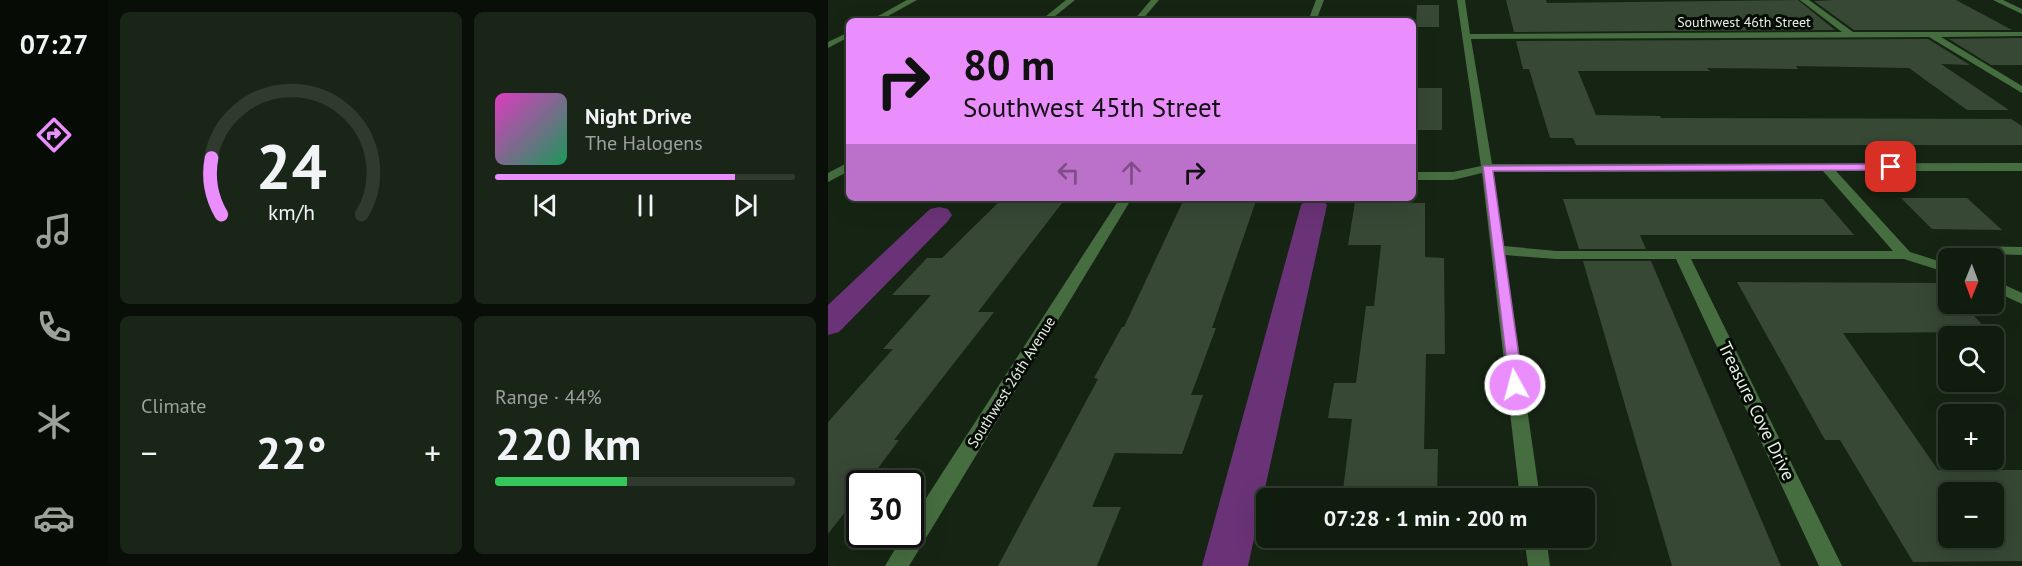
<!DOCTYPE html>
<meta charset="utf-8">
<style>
:root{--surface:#101c0e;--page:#192517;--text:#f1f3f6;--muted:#9ca19e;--line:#303a2e;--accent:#ea8dfd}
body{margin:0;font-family:"PT Sans",sans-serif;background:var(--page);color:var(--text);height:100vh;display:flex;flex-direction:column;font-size:22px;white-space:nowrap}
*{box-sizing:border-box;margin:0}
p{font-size:20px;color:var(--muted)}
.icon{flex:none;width:33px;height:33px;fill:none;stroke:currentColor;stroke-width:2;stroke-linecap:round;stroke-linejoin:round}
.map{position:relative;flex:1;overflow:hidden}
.details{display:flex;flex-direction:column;gap:12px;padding:12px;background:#090f08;width:720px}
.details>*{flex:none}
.banner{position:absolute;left:18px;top:18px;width:570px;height:183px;border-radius:9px;box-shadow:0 6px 24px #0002,0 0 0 2px var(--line);background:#ea8dfd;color:#111;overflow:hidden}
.needle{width:39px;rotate:181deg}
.buttons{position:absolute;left:1110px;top:248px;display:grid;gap:12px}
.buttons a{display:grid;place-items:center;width:66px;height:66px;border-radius:9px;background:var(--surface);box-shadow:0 6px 24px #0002,0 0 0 2px var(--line);font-size:30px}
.speed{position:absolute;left:18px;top:470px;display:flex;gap:12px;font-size:30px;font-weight:700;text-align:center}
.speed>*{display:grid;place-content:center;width:78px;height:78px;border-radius:50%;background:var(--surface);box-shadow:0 6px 24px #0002,0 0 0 2px var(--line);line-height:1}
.speed .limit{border:3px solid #111;border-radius:9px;background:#fff;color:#111}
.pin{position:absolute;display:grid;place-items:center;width:51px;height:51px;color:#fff;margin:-26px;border-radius:12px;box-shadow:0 3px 9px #0006}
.me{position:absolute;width:66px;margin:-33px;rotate:353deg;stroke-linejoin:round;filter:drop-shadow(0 0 4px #0008)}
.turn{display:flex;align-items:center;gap:21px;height:126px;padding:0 18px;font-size:27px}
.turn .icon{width:78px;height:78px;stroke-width:2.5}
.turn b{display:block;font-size:42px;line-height:51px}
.lanes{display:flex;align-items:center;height:57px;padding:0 18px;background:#0003;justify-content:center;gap:30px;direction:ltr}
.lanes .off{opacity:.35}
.big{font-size:45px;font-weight:700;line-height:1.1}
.details .card{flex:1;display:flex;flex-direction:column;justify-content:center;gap:9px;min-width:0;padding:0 21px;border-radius:9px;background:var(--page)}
.details .dial{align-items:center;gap:0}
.dial svg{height:156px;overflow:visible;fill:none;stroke:var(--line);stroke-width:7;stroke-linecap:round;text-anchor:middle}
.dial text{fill:var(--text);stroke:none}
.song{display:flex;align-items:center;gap:18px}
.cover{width:72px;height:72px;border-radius:9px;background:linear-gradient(135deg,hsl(310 70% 55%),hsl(150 70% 35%))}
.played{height:6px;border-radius:3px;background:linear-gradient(90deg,var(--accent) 80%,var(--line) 80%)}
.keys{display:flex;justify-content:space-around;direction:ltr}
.heat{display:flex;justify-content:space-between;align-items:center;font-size:33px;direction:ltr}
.charge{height:9px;border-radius:4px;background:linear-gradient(90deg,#34c759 44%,var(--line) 0)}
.details .tiles{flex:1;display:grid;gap:12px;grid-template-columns:repeat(2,1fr)}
.trip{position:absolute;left:428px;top:488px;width:339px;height:60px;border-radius:9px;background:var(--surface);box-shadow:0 6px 24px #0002,0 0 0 2px var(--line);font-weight:700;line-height:60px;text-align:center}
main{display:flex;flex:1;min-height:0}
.tabs{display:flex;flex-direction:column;width:108px;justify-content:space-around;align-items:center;background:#060b06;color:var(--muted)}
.tabs .icon{width:42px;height:42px}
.tabs .current{color:var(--accent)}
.tabs b{font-size:27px;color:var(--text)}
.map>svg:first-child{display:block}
</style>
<main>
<nav class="tabs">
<b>07:27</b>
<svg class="icon current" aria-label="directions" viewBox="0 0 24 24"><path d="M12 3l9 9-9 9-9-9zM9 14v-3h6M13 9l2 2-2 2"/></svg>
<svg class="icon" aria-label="music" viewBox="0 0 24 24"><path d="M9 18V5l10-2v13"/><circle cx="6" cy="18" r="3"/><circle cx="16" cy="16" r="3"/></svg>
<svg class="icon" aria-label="phone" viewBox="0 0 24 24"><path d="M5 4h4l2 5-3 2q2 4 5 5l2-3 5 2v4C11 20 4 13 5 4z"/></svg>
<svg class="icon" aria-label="climate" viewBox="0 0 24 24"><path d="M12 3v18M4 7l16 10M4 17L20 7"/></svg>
<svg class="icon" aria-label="car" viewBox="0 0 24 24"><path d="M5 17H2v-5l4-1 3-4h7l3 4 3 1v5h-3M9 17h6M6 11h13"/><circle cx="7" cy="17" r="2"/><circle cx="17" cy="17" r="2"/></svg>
</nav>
<section class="details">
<div class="tiles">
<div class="card dial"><svg viewBox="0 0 100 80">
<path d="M14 69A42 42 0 1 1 86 69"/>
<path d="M14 69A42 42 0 0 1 9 40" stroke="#ea8dfd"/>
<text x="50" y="56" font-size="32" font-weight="700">24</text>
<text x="50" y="72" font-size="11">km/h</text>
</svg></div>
<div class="card">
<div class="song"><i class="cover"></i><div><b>Night Drive</b><p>The Halogens</p></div></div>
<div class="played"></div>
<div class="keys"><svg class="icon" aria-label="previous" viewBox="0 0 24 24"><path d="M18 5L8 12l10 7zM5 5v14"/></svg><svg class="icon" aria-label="pause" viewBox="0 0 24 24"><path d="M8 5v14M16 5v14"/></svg><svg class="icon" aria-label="next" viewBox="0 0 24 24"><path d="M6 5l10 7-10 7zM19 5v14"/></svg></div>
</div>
<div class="card"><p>Climate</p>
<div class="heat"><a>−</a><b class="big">22°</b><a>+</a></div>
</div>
<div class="card"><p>Range · 44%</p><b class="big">220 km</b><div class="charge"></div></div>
</div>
</section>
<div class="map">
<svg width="1194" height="566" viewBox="0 0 1194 566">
<rect width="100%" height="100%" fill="#162513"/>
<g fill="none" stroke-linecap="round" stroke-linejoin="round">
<g fill="#6b3377" fill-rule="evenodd">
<path d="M489,198l6,2 4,5 -79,361h-46l99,-361 4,-5z"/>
<path d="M111,207l9,2 4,6 -4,6 -109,111 -11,3v-30l102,-96z"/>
</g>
</g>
<g fill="#374835" fill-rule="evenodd">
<path d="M678,0h40l1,3 251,-3 37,30 -321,2z"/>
<path d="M1007,0h121l56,30h-158l-40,-29z"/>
<path d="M589,5h22v22h-23z"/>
<path d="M1194,38v27h-31l-42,-26z"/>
<path d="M1100,39l42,26 -29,-1 68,46h-42l-58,-42 -113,-2 2,3 -91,-1 3,3h-132l18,44 64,1 1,2 350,1 11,7v19h-446l-3,-7h-23l-21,-69h-6l-7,-28z"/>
<rect x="585" y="88" width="29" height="42"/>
<path d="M175,198h63l-88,114h16l-100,128h5l-32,43h-7v10l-32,41v-112l65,-73h-10l48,-54h-39l35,-37h15z"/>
<path d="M392,198h37l-45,130h4l-25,67h12l-21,59 -67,-1 -23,54h29l-24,59h-99l100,-187 -4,-1 28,-51h2l59,-126 35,1z"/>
<path d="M1073,198h66l35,32 -70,-1z"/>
<path d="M735,199h260l31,36h-214l6,14h-67z"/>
<path d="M527,202l70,1v54l19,1 1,96h-19l-2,95h14l-1,49h-95l10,-79 -24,-1 6,-35h22l10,-77h8l7,-61h-33z"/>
<path d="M755,261h68l130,305h-109z"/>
<path d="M909,282l211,1v20h14l27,29 -146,1 95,137h84v91l-109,1 -73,-122h-15zM1120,492h46v45h-46z"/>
</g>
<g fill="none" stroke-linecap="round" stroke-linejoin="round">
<g fill="#466d40" fill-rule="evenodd">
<path d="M79,0h10l-38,21h-10z"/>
<path d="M238,0h9l-26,21h-9z"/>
<path d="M323,0h8l-18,21h-8z"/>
<path d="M488,0h8l-8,21h-8z"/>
<path d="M629,0h8l5,34 372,-2 -42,-32h9l44,32h169v4l-81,1 81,49v7l-93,-56 -458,2 21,125 530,-1v8h-186l74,81 38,12v9l-44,-14h-213l151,307h-23l-143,-307h-120l-51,-4 35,243h-20l-38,-325 -29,7h-40v-8h40l28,-6zM995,171l70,80h-337l-52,-5 -11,-74z"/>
<path d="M1165,0h10l19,9v5z"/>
<path d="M21,32v5l-21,11v-6z"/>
<path d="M21,162v9l-21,11v-9z"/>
<path d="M292,198h12l-223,368h-24l19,-32h6v-11z"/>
<path d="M1139,246l55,1v8l-60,-2 -2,-3z"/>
<path d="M1166,280l28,13v11l-28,-13z"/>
<path d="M696,537h22l4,29h-22z"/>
</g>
</g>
<path fill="#ea8dfd" stroke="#985ca4" stroke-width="1.5" d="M1063,164l5,3 -1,3 -402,1 30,214 -8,6 -5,-2 -27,-223z"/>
<g text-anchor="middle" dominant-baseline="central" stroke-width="6" stroke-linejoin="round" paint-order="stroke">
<g font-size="14" fill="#e5efe3" stroke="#060c05">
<text x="916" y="22">Southwest 46th Street</text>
</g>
<g font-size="15" fill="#e5efe3" stroke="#060c05">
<text transform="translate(183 382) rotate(-58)">Southwest 26th Avenue</text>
</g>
<g font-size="18" fill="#e5efe3" stroke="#060c05">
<text transform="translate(929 411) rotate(64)">Treasure Cove Drive</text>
</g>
</g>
</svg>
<div class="buttons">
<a><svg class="needle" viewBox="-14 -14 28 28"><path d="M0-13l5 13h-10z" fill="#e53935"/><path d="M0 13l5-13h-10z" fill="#9ca19e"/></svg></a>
<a><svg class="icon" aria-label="search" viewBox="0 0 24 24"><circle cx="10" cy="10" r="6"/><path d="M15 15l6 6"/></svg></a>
<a>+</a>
<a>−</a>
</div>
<div class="speed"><div class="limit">30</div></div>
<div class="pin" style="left:1063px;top:167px;background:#d93025"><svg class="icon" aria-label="arrive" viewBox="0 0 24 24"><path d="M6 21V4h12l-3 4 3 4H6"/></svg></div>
<svg class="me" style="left:687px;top:385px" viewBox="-20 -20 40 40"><circle r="17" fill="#ea8dfd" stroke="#fff" stroke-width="3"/><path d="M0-11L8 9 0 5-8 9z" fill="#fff"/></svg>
<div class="trip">07:28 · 1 min · 200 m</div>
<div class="banner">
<div class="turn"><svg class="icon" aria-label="right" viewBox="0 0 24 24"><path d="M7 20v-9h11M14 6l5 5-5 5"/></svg><div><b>80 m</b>Southwest 45th Street</div></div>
<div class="lanes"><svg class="icon off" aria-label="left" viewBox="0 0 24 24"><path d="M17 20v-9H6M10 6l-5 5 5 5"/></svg><svg class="icon off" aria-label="ahead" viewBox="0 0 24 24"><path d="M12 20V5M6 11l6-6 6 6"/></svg><svg class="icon" aria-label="right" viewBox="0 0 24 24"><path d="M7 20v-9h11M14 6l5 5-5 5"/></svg></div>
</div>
</div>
</main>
